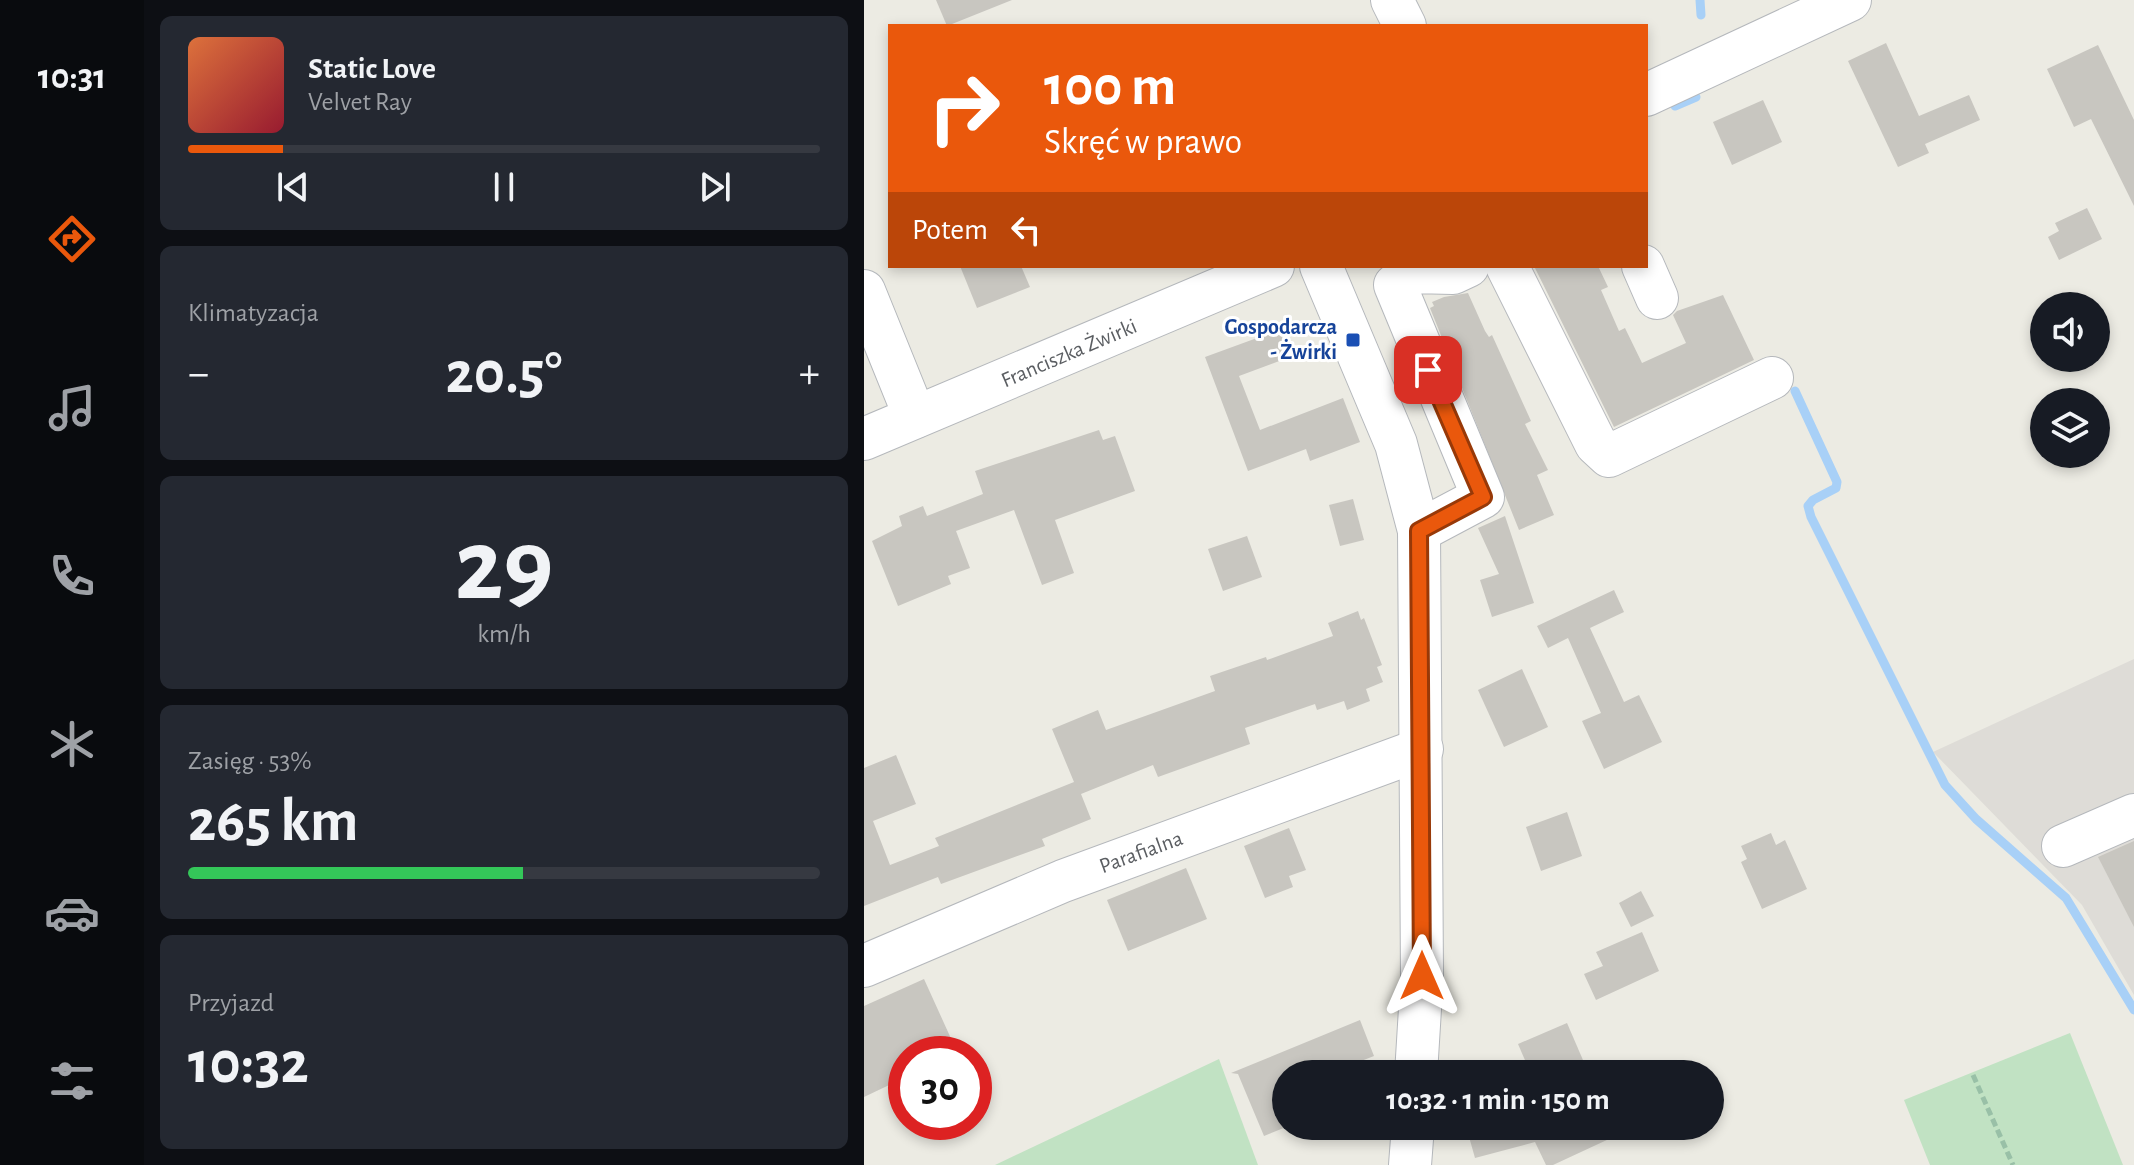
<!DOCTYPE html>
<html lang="pl">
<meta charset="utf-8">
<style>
:root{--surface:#171b24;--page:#242831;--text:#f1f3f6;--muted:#9ea1a6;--line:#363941;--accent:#ea580c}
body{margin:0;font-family:"Alegreya Sans",sans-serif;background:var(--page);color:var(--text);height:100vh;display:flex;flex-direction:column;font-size:30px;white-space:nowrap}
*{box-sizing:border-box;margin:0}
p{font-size:26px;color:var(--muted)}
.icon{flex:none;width:44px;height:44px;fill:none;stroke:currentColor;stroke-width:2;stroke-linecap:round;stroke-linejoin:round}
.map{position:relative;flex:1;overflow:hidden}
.panel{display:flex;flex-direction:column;gap:16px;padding:16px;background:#0d0f14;width:720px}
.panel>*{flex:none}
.hud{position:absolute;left:24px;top:24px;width:760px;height:244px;border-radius:0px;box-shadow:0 4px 12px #0003;background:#ea580c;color:#fff;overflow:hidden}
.tools{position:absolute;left:1166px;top:292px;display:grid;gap:16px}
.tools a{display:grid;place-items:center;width:80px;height:80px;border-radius:50%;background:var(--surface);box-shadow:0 4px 12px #0003;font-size:40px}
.speed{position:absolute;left:24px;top:1036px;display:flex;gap:16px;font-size:40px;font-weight:700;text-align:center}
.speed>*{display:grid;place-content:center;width:104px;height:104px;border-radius:50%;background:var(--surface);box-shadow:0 4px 12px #0003;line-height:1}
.speed .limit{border:12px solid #d22;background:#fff;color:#111}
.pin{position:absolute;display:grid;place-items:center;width:68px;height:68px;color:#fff;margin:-34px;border-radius:16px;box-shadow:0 4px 12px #0006}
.me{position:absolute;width:88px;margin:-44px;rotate:0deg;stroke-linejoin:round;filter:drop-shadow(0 0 6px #0008)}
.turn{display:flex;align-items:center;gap:28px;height:168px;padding:0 24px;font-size:36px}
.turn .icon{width:104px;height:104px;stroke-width:2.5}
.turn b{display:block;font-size:56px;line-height:68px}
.then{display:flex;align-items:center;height:76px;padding:0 24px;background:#0003;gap:16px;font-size:30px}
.big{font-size:60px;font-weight:700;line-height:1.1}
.panel .card{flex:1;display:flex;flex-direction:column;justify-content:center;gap:12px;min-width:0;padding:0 28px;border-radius:12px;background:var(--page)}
.panel .dial{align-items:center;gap:0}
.dial b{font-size:104px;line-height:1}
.song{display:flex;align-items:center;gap:24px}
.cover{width:96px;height:96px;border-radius:12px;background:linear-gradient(135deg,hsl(20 70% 55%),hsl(350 70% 35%))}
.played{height:8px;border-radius:4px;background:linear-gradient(90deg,var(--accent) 15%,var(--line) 15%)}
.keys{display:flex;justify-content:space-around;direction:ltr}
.heat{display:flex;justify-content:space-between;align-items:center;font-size:44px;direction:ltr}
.charge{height:12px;border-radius:6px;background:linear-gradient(90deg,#34c759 53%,var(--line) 0)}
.trip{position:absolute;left:408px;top:1060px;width:452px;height:80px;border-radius:40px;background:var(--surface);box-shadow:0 4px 12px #0003;font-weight:700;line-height:80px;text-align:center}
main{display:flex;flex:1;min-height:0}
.tab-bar{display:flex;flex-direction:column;width:144px;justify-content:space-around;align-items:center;background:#090b0e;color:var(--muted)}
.tab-bar .icon{width:56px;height:56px}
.tab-bar .active{color:var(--accent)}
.tab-bar b{font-size:36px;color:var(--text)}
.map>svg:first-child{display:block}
</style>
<main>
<nav class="tab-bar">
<b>10:31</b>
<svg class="icon active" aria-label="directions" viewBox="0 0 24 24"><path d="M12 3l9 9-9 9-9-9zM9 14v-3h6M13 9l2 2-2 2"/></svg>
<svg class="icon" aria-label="music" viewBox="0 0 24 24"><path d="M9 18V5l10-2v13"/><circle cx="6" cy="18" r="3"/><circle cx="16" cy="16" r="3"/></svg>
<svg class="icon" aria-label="phone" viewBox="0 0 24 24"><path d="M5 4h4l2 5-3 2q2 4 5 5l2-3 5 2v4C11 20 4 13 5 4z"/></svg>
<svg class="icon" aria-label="climate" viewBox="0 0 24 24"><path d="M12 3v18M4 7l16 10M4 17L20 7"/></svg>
<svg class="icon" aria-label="car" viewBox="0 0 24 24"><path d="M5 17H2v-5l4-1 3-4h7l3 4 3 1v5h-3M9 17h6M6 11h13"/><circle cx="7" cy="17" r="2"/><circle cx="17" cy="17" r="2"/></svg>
<svg class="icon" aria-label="filters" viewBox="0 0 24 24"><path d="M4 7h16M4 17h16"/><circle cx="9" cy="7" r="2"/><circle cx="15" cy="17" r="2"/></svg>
</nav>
<section class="panel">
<div class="card">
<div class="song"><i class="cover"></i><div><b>Static Love</b><p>Velvet Ray</p></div></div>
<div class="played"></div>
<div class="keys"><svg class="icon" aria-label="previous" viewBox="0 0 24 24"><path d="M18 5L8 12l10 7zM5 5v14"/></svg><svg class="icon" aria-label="pause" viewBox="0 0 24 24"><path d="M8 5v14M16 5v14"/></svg><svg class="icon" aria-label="next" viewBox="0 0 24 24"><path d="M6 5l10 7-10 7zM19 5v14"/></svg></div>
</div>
<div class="card"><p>Klimatyzacja</p>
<div class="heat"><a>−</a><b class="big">20.5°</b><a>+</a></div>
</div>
<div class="card dial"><b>29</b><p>km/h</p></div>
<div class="card"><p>Zasięg · 53%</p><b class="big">265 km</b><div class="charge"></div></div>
<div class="card"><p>Przyjazd</p><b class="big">10:32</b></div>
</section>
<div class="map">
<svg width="1270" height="1165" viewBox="0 0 1270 1165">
<rect width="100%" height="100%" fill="#ecebe3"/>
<path fill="#dedcd7" d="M1270,659v336l-52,-90 -149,-153z"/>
<g fill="#c1e2c3">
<path d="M1206,1033l53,132h-193l-26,-65z"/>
<path d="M355,1059l39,106h-263z"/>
</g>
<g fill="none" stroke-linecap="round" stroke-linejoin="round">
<g stroke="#a8d0f7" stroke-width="9">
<path d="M836,0l1,15"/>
<path d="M811,106l21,-9"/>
<path d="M931,391l42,91 -1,6 -23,12 -5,6 3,11 134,268 31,34 90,79 68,112"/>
</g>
</g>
<g fill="#c8c6c0">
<path d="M72,0h76l-65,26z"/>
<path d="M1022,43l33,73 50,-21 11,25 -55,24 4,9 -31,14 -50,-106z"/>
<path d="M1234,45l36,75v86l-43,-87 -17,8 -27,-58z"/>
<path d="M899,100l19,42 -50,23 -19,-43z"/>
<path d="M1223,208l15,31 -43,21 -11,-23 11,-6 -4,-8z"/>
<path d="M96,266h61l9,21 -53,21z"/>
<path d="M670,266h64l10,21 -7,3 18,41 6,-3 17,35 44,-20 -13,-28 4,-4 46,-16 31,65 -140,67z"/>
<path d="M604,293l17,38 4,6 3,-2 39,86 -6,3 23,46 -11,5 17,40 -35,15 -89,-222 4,-2 -2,-4 12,-5z"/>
<path d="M415,330l11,27 -51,19 21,54 83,-32 17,44 -50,19 -4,-12 -58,22 -43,-114z"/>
<path d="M235,430l4,10 12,-4 20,55 -80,29 19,53 -32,12 -28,-75 -58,21 14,37 -22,8 3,8 -53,22 -26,-65 30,-15 -3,-10 24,-10 4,10 56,-22 -8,-23z"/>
<path d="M489,499l11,41 -24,6 -11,-41z"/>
<path d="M641,516l29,87 -42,14 -12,-37 19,-6 -21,-46z"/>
<path d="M383,536l15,41 -39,14 -15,-42z"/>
<path d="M750,590l10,22 -34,16 34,74 15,-7 23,47 -58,27 -22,-48 19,-8 -33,-75 -20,10 -11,-22z"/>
<path d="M494,611l3,9 3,-2 18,47 -5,2 6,15 -17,7 4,12 -23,9 -3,-9 -27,9 -2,-6 -70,24 5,16 -92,33 -5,-12 -72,29 10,25 -49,20 3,7 -104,38 -3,-7 -74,29v-138l32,-13 20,49 -43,17 17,44 49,-19 -4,-8 139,-56 -22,-53 46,-19 8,20 109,-39 -5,-15 56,-19 1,3 66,-24 -5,-13z"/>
<path d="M658,669l26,58 -44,20 -26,-57z"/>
<path d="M703,812l15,44 -41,15 -15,-44z"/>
<path d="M425,828l17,42 -17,6 4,11 -28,11 -21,-52z"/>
<path d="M907,833l5,12 9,-5 22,49 -45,20 -21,-47 6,-3 -6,-13z"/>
<path d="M1270,841v86l-36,-70z"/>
<path d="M322,868l21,51 -79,32 -21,-51z"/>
<path d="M777,891l13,25 -23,11 -12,-24z"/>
<path d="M778,932l17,39 -63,29 -12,-26 19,-8 -7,-14z"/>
<path d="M60,979l34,75h-52v23l-42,20v-91z"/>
<path d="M496,1020l14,36 -46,18h-42v53l-22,9 -26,-62 -7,-1z"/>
<path d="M703,1023l22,51h-58l-13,-30z"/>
<path d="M602,1126h171l-84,39h-7l-11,-23 -60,16z"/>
</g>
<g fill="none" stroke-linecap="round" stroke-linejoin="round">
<g stroke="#b5b8bc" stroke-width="44">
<g id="minor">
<path d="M528,0l13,26"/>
<path d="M782,95l204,-95"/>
<path d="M457,266l75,178 23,87 3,445 -6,98"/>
<path d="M643,266l89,178 13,12 163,-78"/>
<path d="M779,266l14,32"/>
<path d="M0,291l51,126"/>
<path d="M0,439l409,-173"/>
<path d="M555,531l64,-34 -88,-212 16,-13 42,1 15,-7"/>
<path d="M1199,846l71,-31"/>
<path d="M0,966l199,-85 359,-132"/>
<path d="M546,1165l3,-39"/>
</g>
</g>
<path stroke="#99c0a7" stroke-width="5" stroke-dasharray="8 4" stroke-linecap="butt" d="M1109,1075l40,90"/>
<use href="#minor" stroke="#fff" stroke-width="42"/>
</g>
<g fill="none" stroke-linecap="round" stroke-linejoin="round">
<g stroke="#983908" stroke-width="20">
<path id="route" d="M558,976l-3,-445 64,-34 -55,-127"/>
</g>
<use href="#route" stroke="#ea580c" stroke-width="14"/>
</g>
<rect fill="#1a4fb4" stroke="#fff" stroke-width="3" x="481" y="332" width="16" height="16" rx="4"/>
<g text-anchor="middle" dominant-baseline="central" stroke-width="6" stroke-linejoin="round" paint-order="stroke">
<g font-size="22" font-weight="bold" fill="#164399" stroke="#fff" text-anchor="end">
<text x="473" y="327">Gospodarcza<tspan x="473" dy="25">- Żwirki</tspan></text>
</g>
<g font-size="22" fill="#5b5e62" stroke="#fff">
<text transform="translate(205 353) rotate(-23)">Franciszka Żwirki</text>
<text transform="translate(277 852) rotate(-20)">Parafialna</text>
</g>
</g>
</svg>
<div class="tools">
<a><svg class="icon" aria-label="sound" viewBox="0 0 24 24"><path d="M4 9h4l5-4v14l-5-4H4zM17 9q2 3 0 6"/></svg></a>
<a><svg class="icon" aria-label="layers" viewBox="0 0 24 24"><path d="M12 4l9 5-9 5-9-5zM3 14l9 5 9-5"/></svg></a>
</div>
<div class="speed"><div class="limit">30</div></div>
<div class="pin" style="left:564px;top:370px;background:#d93025"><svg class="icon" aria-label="arrive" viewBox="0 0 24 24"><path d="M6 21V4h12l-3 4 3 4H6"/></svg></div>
<svg class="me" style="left:558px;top:976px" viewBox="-20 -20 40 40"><path d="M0-17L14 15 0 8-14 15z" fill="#ea580c" stroke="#fff" stroke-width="4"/></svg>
<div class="trip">10:32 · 1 min · 150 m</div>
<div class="hud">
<div class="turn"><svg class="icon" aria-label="right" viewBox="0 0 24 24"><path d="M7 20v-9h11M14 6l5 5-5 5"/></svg><div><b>100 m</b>Skręć w prawo</div></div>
<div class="then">Potem<svg class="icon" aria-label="left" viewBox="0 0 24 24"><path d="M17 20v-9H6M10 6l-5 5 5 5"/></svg></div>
</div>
</div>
</main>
